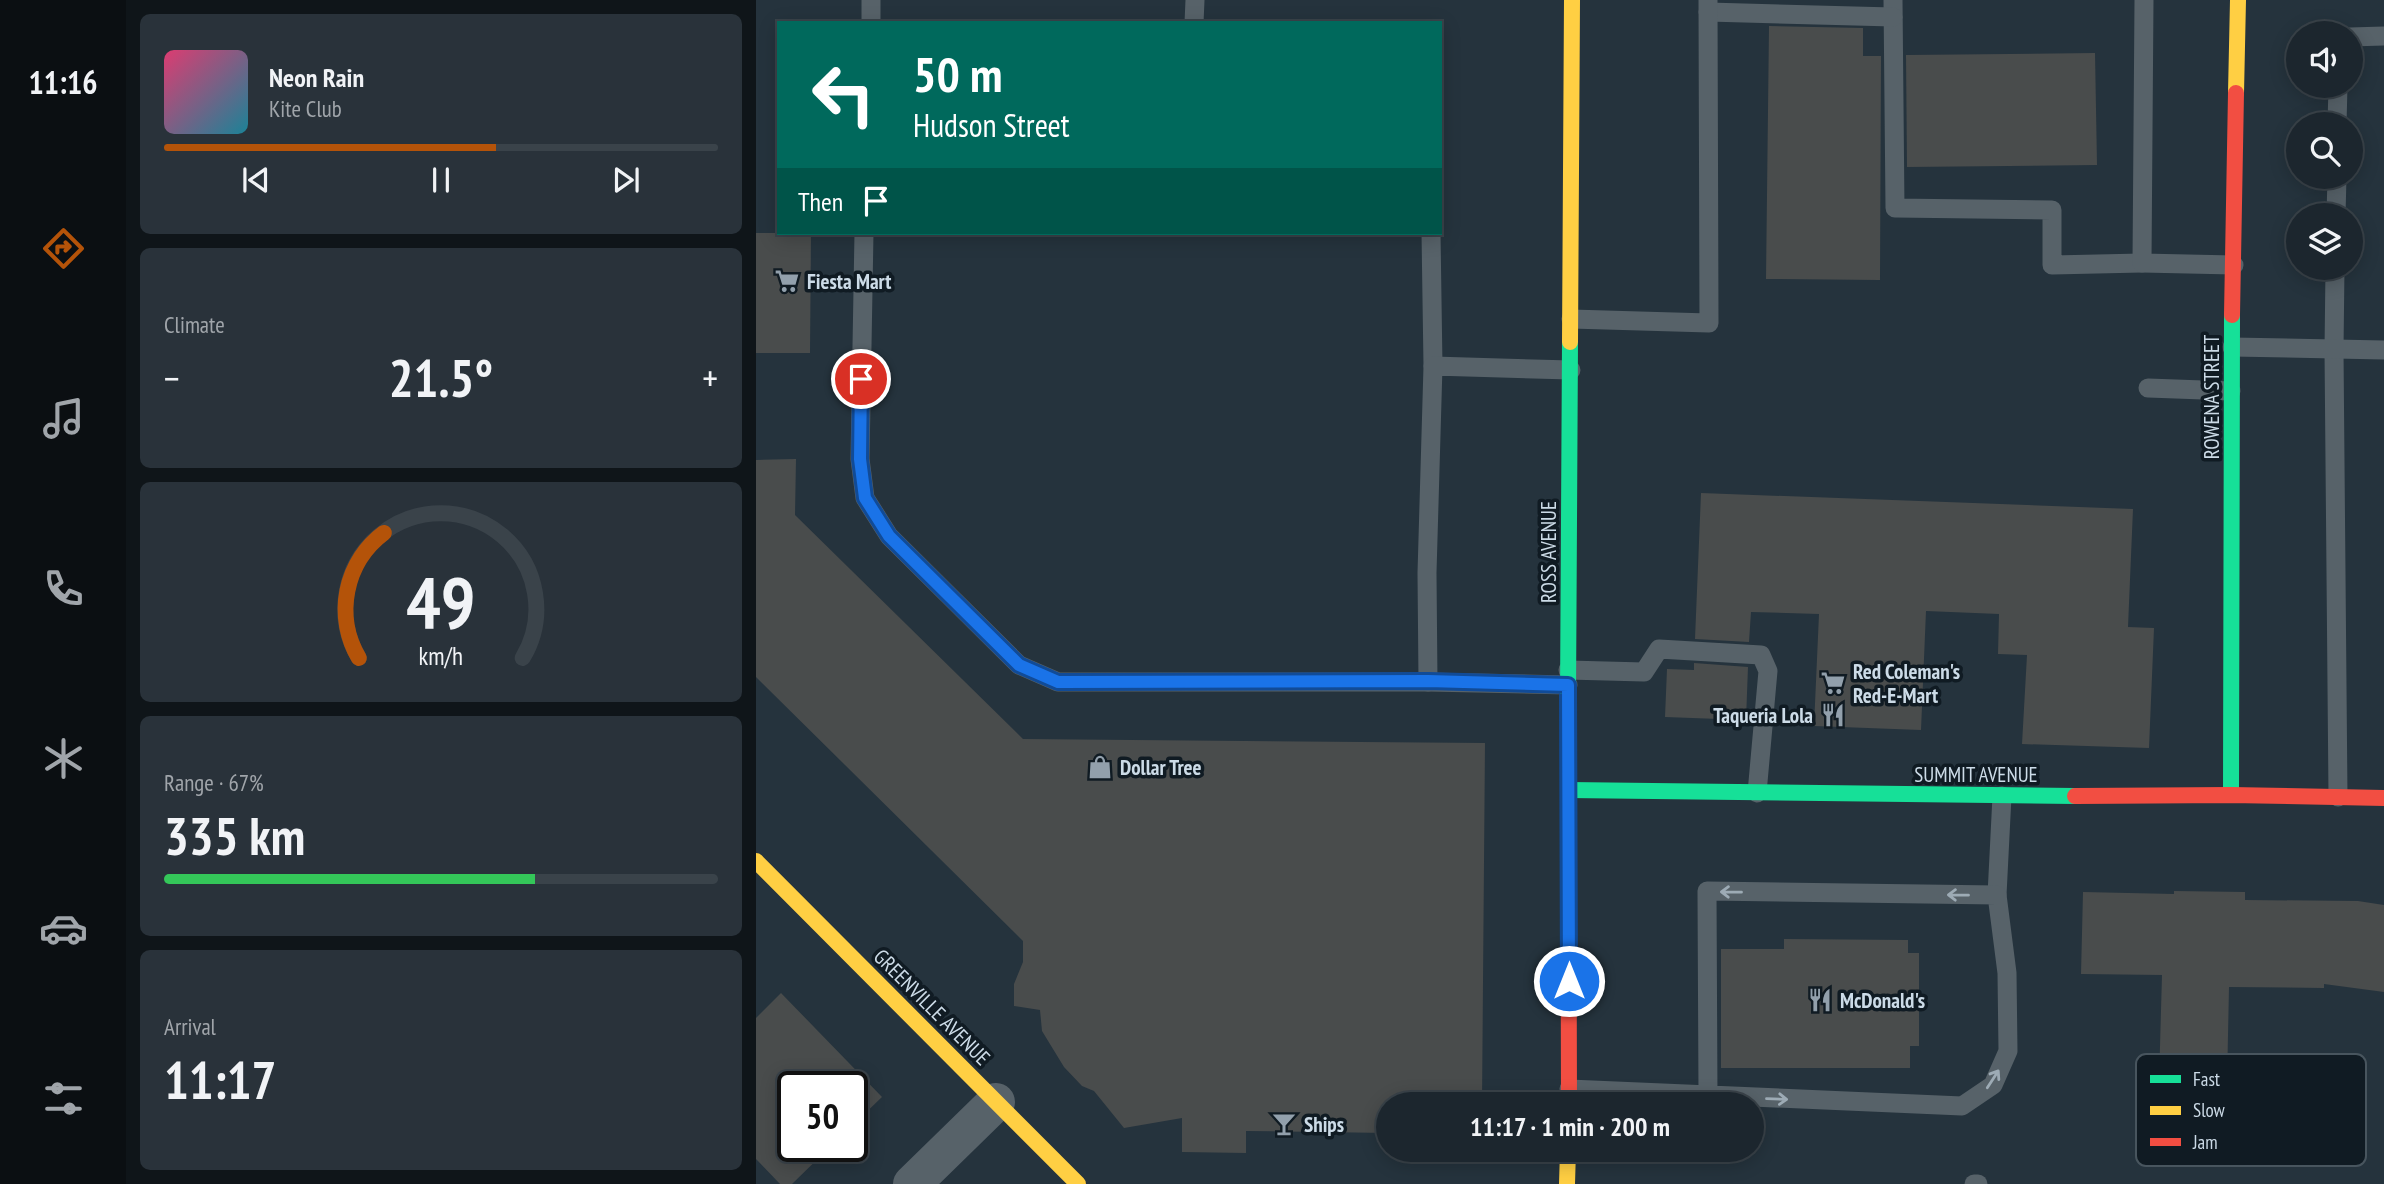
<!DOCTYPE html>
<meta charset="utf-8">
<style>
:root{--surface:#1c262e;--page:#29323a;--text:#f1f3f6;--muted:#a0a5aa;--line:#3a434a;--accent:#b45309}
body{margin:0;font-family:"PT Sans Narrow",sans-serif;background:var(--page);color:var(--text);height:100vh;display:flex;flex-direction:column;font-size:26px;white-space:nowrap}
*{box-sizing:border-box;margin:0}
p{font-size:23px;color:var(--muted)}
.icon{flex:none;width:38px;height:38px;fill:none;stroke:currentColor;stroke-width:2;stroke-linecap:round;stroke-linejoin:round}
.map{position:relative;flex:1;overflow:hidden}
.drawer{display:flex;flex-direction:column;gap:14px;padding:14px;background:#0f1519;width:630px}
.drawer>*{flex:none}
.hud{position:absolute;left:21px;top:21px;width:665px;height:214px;border-radius:0px;box-shadow:0 4px 18px #0003,0 0 0 2px var(--line);background:#00695c;color:#fff;overflow:hidden}
.controls{position:absolute;left:1530px;top:21px;display:grid;gap:14px}
.controls a{display:grid;place-items:center;width:77px;height:77px;border-radius:50%;background:var(--surface);box-shadow:0 4px 18px #0003,0 0 0 2px var(--line);font-size:35px}
.speed{position:absolute;left:21px;top:1071px;display:flex;gap:14px;font-size:35px;font-weight:700;text-align:center}
.speed>*{display:grid;place-content:center;width:91px;height:91px;border-radius:50%;background:var(--surface);box-shadow:0 4px 18px #0003,0 0 0 2px var(--line);line-height:1}
.speed .limit{border:4px solid #111;border-radius:10px;background:#fff;color:#111}
.pin{position:absolute;display:grid;place-items:center;width:60px;height:60px;color:#fff;margin:-30px;border:4px solid #fff;border-radius:50%;box-shadow:0 2px 7px #0007}
.me{position:absolute;width:77px;margin:-38px;rotate:0deg;stroke-linejoin:round;filter:drop-shadow(0 0 5px #0008)}
.turn{display:flex;align-items:center;gap:24px;height:147px;padding:0 21px;font-size:32px}
.turn .icon{width:91px;height:91px;stroke-width:2.5}
.turn b{display:block;font-size:49px;line-height:60px}
.then{display:flex;align-items:center;height:66px;padding:0 21px;background:#0003;gap:14px;font-size:26px}
.big{font-size:52px;font-weight:700;line-height:1.1}
.drawer .widget{flex:1;display:flex;flex-direction:column;justify-content:center;gap:10px;min-width:0;padding:0 24px;border-radius:10px;background:var(--page)}
.drawer .dial{align-items:center;gap:0}
.dial svg{height:182px;overflow:visible;fill:none;stroke:var(--line);stroke-width:7;stroke-linecap:round;text-anchor:middle}
.dial text{fill:var(--text);stroke:none}
.song{display:flex;align-items:center;gap:21px}
.cover{width:84px;height:84px;border-radius:10px;background:linear-gradient(135deg,hsl(340 70% 55%),hsl(190 70% 35%))}
.played{height:7px;border-radius:4px;background:linear-gradient(90deg,var(--accent) 60%,var(--line) 60%)}
.keys{display:flex;justify-content:space-around;direction:ltr}
.heat{display:flex;justify-content:space-between;align-items:center;font-size:38px;direction:ltr}
.charge{height:10px;border-radius:5px;background:linear-gradient(90deg,#34c759 67%,var(--line) 0)}
.trip{position:absolute;left:620px;top:1092px;width:388px;height:70px;border-radius:35px;background:var(--surface);box-shadow:0 4px 18px #0003,0 0 0 2px var(--line);font-weight:700;line-height:70px;text-align:center}
main{display:flex;flex:1;min-height:0}
.tab-bar{display:flex;flex-direction:column;width:126px;justify-content:space-around;align-items:center;background:#0b0f12;color:var(--muted)}
.tab-bar .icon{width:49px;height:49px}
.tab-bar .selected{color:var(--accent)}
.tab-bar b{font-size:32px;color:var(--text)}
.map>svg:first-child{display:block}
</style>
<main>
<nav class="tab-bar">
<b>11:16</b>
<svg class="icon selected" aria-label="directions" viewBox="0 0 24 24"><path d="M12 3l9 9-9 9-9-9zM9 14v-3h6M13 9l2 2-2 2"/></svg>
<svg class="icon" aria-label="music" viewBox="0 0 24 24"><path d="M9 18V5l10-2v13"/><circle cx="6" cy="18" r="3"/><circle cx="16" cy="16" r="3"/></svg>
<svg class="icon" aria-label="phone" viewBox="0 0 24 24"><path d="M5 4h4l2 5-3 2q2 4 5 5l2-3 5 2v4C11 20 4 13 5 4z"/></svg>
<svg class="icon" aria-label="climate" viewBox="0 0 24 24"><path d="M12 3v18M4 7l16 10M4 17L20 7"/></svg>
<svg class="icon" aria-label="car" viewBox="0 0 24 24"><path d="M5 17H2v-5l4-1 3-4h7l3 4 3 1v5h-3M9 17h6M6 11h13"/><circle cx="7" cy="17" r="2"/><circle cx="17" cy="17" r="2"/></svg>
<svg class="icon" aria-label="filters" viewBox="0 0 24 24"><path d="M4 7h16M4 17h16"/><circle cx="9" cy="7" r="2"/><circle cx="15" cy="17" r="2"/></svg>
</nav>
<section class="drawer">
<div class="widget">
<div class="song"><i class="cover"></i><div><b>Neon Rain</b><p>Kite Club</p></div></div>
<div class="played"></div>
<div class="keys"><svg class="icon" aria-label="previous" viewBox="0 0 24 24"><path d="M18 5L8 12l10 7zM5 5v14"/></svg><svg class="icon" aria-label="pause" viewBox="0 0 24 24"><path d="M8 5v14M16 5v14"/></svg><svg class="icon" aria-label="next" viewBox="0 0 24 24"><path d="M6 5l10 7-10 7zM19 5v14"/></svg></div>
</div>
<div class="widget"><p>Climate</p>
<div class="heat"><a>−</a><b class="big">21.5°</b><a>+</a></div>
</div>
<div class="widget dial"><svg viewBox="0 0 100 80">
<path d="M14 69A42 42 0 1 1 86 69"/>
<path d="M14 69A42 42 0 0 1 25 14" stroke="#b45309"/>
<text x="50" y="56" font-size="32" font-weight="700">49</text>
<text x="50" y="72" font-size="11">km/h</text>
</svg></div>
<div class="widget"><p>Range · 67%</p><b class="big">335 km</b><div class="charge"></div></div>
<div class="widget"><p>Arrival</p><b class="big">11:17</b></div>
</section>
<div class="map">
<svg width="1628" height="1184" viewBox="0 0 1628 1184">
<rect width="100%" height="100%" fill="#25333d"/>
<g fill="#494c4c">
<path d="M1013,26l94,2v28h18l-1,224 -114,-1z"/>
<path d="M1339,53l2,112 -190,2 -1,-112z"/>
<path d="M0,233h55l-1,120h-54z"/>
<path d="M40,459l-1,56 228,224 462,4 -3,361h-94v29l-142,-2v22l-64,-1v-34l-58,10 -30,-37 -12,-5 -18,-19 -22,-36 -2,-21 -26,-4v-22l9,-22v-21l-267,-264v-217z"/>
<path d="M945,493l432,16 -5,118 26,1 -5,120 -127,-4 5,-89 -29,-1 1,-40 -73,-3 -5,119 -107,-4 5,-112 -68,-2 -2,30 -54,-3z"/>
<path d="M938,663l54,4 -2,53 -81,-3 2,-48 27,1z"/>
<path d="M1418,891l71,1v8l113,1 26,4v87l-60,-8v4l-95,-1 -2,97 -68,-2 3,-107 -81,-1 2,-82 91,2z"/>
<path d="M1028,939l124,1v13h11v93h-9v22h-189v-119h63z"/>
<path d="M25,993l101,104 -30,29v-39h-59v59h38l-39,38h-12l-24,-25v-141z"/>
</g>
<g fill="none" stroke-linecap="round" stroke-linejoin="round">
<g stroke="#576269" stroke-width="19">
<path d="M1137,0l2,208 157,2v55l90,-2"/>
<path d="M1388,0l-2,263 92,2"/>
<path d="M952,12l185,5"/>
<path d="M115,23v-23"/>
<path d="M438,23l1,-23"/>
<path d="M1594,37l34,-1"/>
<path d="M1581,124l1,-38"/>
<path d="M1580,215l1,-38"/>
<path d="M108,233l-4,226 5,39 24,38 130,129 39,17h370l140,3"/>
<path d="M675,233l2,133"/>
<path d="M1579,268l-1,82 4,447"/>
<path d="M815,319l138,4 -1,-323"/>
<path d="M1476,347l152,3"/>
<path d="M1392,388l83,3"/>
<path d="M812,670l76,2 15,-23 102,6 7,16 -11,122"/>
<path d="M672,682l-1,-109 6,-207 138,4"/>
<path d="M1241,895l5,-99"/>
<path d="M813,1089l393,17 31,-21 15,-34 -1,-78 -10,-78 -290,-4 1,205"/>
<path d="M1218,1184h4"/>
</g>
<path stroke="#576269" stroke-width="38" d="M156,1184l84,-82"/>
<g stroke="#16e098" stroke-width="16">
<path d="M812,699l2,-357"/>
<path d="M812,790l507,6"/>
<path d="M1475,795l1,-480"/>
</g>
<g stroke="#ffcf43" stroke-width="16">
<path d="M1480,93l2,-93"/>
<path d="M814,342l2,-342"/>
<path d="M0,861l322,323"/>
<path d="M811,1184l1,-34"/>
</g>
<g stroke="#f24e42" stroke-width="16">
<path d="M1476,315l4,-222"/>
<path d="M812,699l1,405"/>
<path d="M1319,796l156,-1 153,3"/>
</g>
</g>
<defs><path id="oneway-shaft" d="M-6 0H5M1.5-3L5.5 0L1.5 3" fill="none" stroke-width="1.6" stroke-linecap="round" stroke-linejoin="round" transform="scale(1.75)"/></defs>
<g stroke="#9dabb5">
<use href="#oneway-shaft" transform="translate(975 892) rotate(-179)"/>
<use href="#oneway-shaft" transform="translate(1202 895) rotate(-179)"/>
<use href="#oneway-shaft" transform="translate(1237 1079) rotate(-57)"/>
<use href="#oneway-shaft" transform="translate(1021 1099) rotate(2)"/>
</g>
<g fill="none" stroke-linecap="round" stroke-linejoin="round">
<g stroke="#114b97" stroke-width="18">
<path id="route" d="M105,379l-1,80 5,39 24,38 130,129 39,17 370,-1 140,4 1,296"/>
</g>
<use href="#route" stroke="#1a73e8" stroke-width="12"/>
</g>
<defs>
<g id="supermarket-bare" transform="scale(1.89)"><path d="M-6-5.5h2.5l.6 2H6L4.5 2H-2.5L-4.4-4H-6ZM-1.5 3.2a1.3 1.3 0 1 0 .1 0ZM3 3.2a1.3 1.3 0 1 0 .1 0Z" fill="#92a0ac" stroke="#101b23" stroke-width="2.5" paint-order="stroke"/></g>
<g id="restaurant-bare" transform="scale(1.89)"><path d="M-5-6h1v4h1v-4h1v4h1v-4h1v5L-1.5 .5V6h-2V.5L-5-1ZM5-6V6H3V1.5H1.5Q1.5-4 5-6Z" fill="#92a0ac" stroke="#101b23" stroke-width="2.5" paint-order="stroke"/></g>
<g id="shop-bare" transform="scale(1.89)"><path d="M-5-2.5h2.3a2.7 3.5 0 0 1 5.4 0H5L5.5 6h-11ZM-1.5-2.5h3a1.5 2.3 0 0 0-3 0Z" fill="#92a0ac" stroke="#101b23" stroke-width="2.5" paint-order="stroke"/></g>
<g id="bar-bare" transform="scale(1.89)"><path d="M-6-5H6L.8 .8V4.5H3.5V6h-7V4.5H-.8V.8Z" fill="#92a0ac" stroke="#101b23" stroke-width="2.5" paint-order="stroke"/></g>
</defs>
<g fill-rule="evenodd">
<use href="#supermarket-bare" x="31" y="281"/>
<use href="#supermarket-bare" x="1077" y="683"/>
<use href="#restaurant-bare" x="1077" y="715"/>
<use href="#shop-bare" x="344" y="767"/>
<use href="#restaurant-bare" x="1064" y="1000"/>
<use href="#bar-bare" x="528" y="1124"/>
</g>
<g text-anchor="middle" dominant-baseline="central" stroke-width="7" stroke-linejoin="round" paint-order="stroke">
<g font-size="21" font-weight="bold" fill="#ccdbe7" stroke="#101b23" text-anchor="start">
<text x="51" y="281">Fiesta Mart</text>
<text x="1097" y="671">Red Coleman's<tspan x="1097" dy="24">Red-E-Mart</tspan></text>
<text x="1057" y="715" text-anchor="end">Taqueria Lola</text>
<text x="364" y="767">Dollar Tree</text>
<text x="1084" y="1000">McDonald's</text>
<text x="548" y="1124">Ships</text>
</g>
<g font-size="21" fill="#ccdbe7" stroke="#101b23">
<text transform="translate(1455 397) rotate(-90)">ROWENA STREET</text>
<text transform="translate(792 552) rotate(-90)">ROSS AVENUE</text>
<text x="1220" y="774">SUMMIT AVENUE</text>
<text transform="translate(176 1007) rotate(45)">GREENVILLE AVENUE</text>
</g>
</g>
<rect x="1380" y="1054" width="230" height="112" rx="10" fill="#101b23" stroke="#48555e" stroke-width="2"/>
<rect x="1394" y="1075" width="31" height="8" fill="#16e098"/>
<rect x="1394" y="1106" width="31" height="9" fill="#ffcf43"/>
<rect x="1394" y="1138" width="31" height="8" fill="#f24e42"/>
<g font-size="19" fill="#ccdbe7">
<text x="1437" y="1086">Fast</text>
<text x="1437" y="1117">Slow</text>
<text x="1437" y="1149">Jam</text>
</g>
</svg>
<div class="controls">
<a><svg class="icon" aria-label="sound" viewBox="0 0 24 24"><path d="M4 9h4l5-4v14l-5-4H4zM17 9q2 3 0 6"/></svg></a>
<a><svg class="icon" aria-label="search" viewBox="0 0 24 24"><circle cx="10" cy="10" r="6"/><path d="M15 15l6 6"/></svg></a>
<a><svg class="icon" aria-label="layers" viewBox="0 0 24 24"><path d="M12 4l9 5-9 5-9-5zM3 14l9 5 9-5"/></svg></a>
</div>
<div class="speed"><div class="limit">50</div></div>
<div class="pin" style="left:105px;top:379px;background:#d93025"><svg class="icon" aria-label="arrive" viewBox="0 0 24 24"><path d="M6 21V4h12l-3 4 3 4H6"/></svg></div>
<svg class="me" style="left:813px;top:981px" viewBox="-20 -20 40 40"><circle r="17" fill="#1a73e8" stroke="#fff" stroke-width="3"/><path d="M0-11L8 9 0 5-8 9z" fill="#fff"/></svg>
<div class="trip">11:17 · 1 min · 200 m</div>
<div class="hud">
<div class="turn"><svg class="icon" aria-label="left" viewBox="0 0 24 24"><path d="M17 20v-9H6M10 6l-5 5 5 5"/></svg><div><b>50 m</b>Hudson Street</div></div>
<div class="then">Then<svg class="icon" aria-label="arrive" viewBox="0 0 24 24"><path d="M6 21V4h12l-3 4 3 4H6"/></svg></div>
</div>
</div>
</main>
